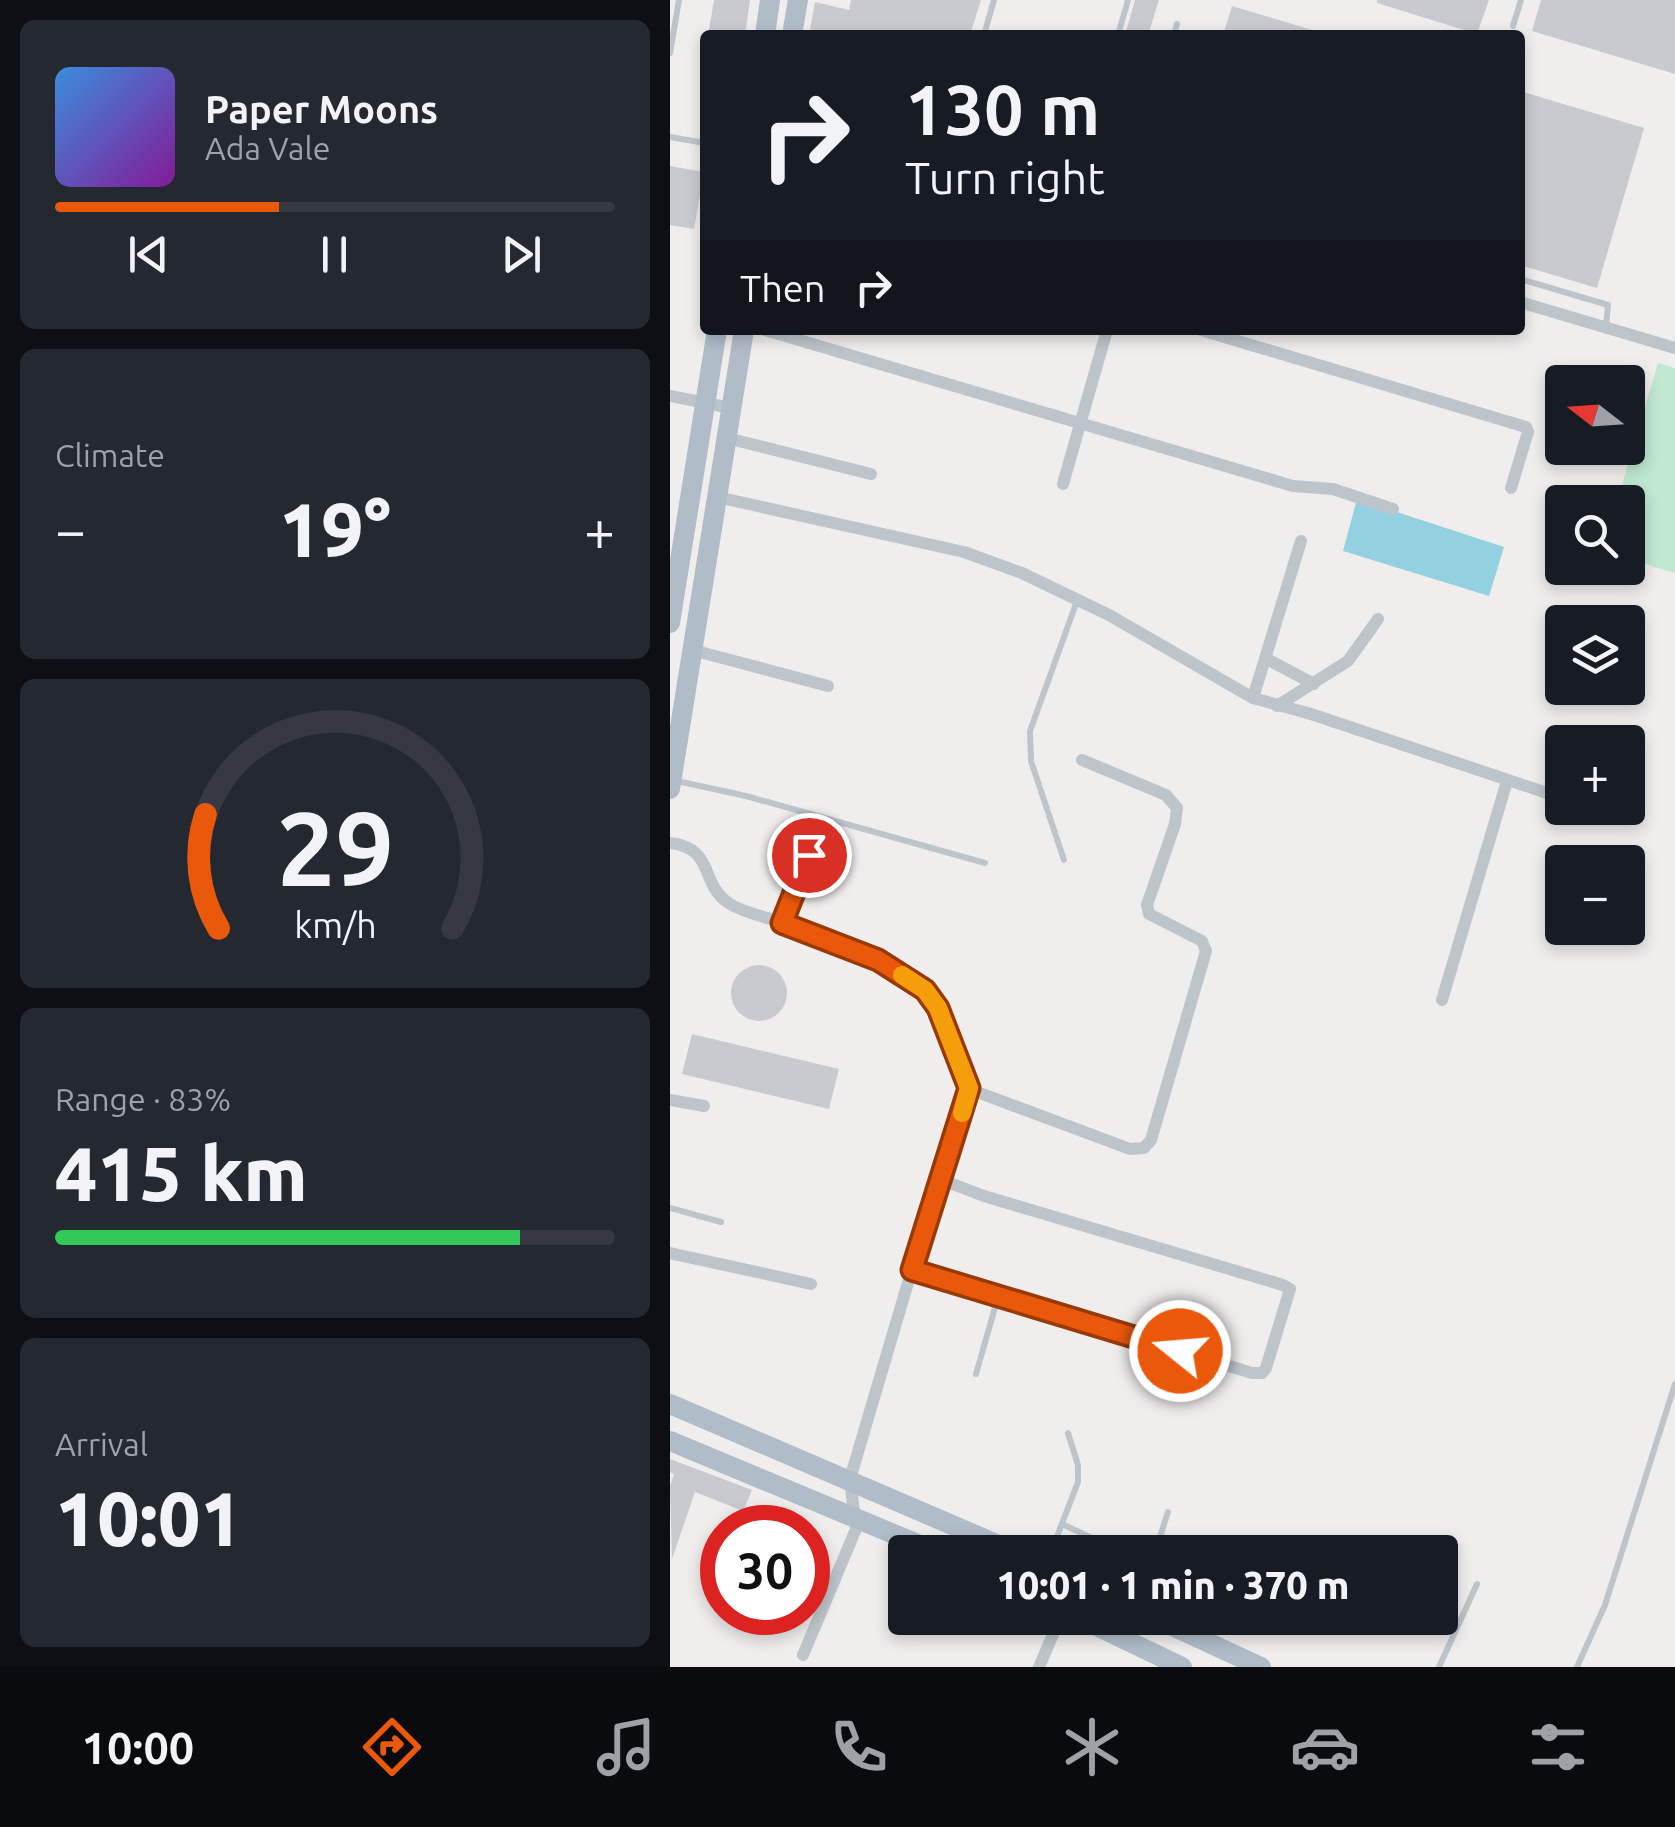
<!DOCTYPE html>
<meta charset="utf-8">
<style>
:root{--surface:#171b24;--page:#242831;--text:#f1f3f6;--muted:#9ea1a6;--line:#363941;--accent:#ea580c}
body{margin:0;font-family:Ubuntu,sans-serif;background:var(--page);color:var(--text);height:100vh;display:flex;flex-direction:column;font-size:38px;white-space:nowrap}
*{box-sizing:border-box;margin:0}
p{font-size:32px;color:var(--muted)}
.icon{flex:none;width:55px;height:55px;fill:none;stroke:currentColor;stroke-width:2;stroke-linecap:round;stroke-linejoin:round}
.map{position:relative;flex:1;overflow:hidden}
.side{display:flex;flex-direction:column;gap:20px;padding:20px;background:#0d0f14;width:670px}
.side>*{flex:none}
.top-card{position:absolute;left:30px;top:30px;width:825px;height:305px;border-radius:10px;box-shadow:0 5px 15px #0003;background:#171b24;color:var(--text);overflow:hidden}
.needle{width:65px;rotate:287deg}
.fabs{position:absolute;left:875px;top:365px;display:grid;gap:20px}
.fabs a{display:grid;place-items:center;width:100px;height:100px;border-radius:10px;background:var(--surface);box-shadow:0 5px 15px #0003;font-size:50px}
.speed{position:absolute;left:30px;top:1505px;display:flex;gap:20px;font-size:50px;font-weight:700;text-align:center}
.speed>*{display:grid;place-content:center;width:130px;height:130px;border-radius:50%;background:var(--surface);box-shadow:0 5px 15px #0003;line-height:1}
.speed .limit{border:15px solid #d22;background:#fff;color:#111}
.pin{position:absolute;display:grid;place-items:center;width:85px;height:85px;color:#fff;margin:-42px;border:5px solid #fff;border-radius:50%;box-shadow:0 2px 10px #0007}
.me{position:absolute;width:110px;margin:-55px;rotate:287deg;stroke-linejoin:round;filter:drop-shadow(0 0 8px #0008)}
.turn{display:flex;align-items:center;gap:35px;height:210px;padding:0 40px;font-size:45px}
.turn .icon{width:130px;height:130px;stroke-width:2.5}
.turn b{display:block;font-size:70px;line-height:85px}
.then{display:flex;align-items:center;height:95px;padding:0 40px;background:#0003;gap:20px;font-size:38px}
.big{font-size:75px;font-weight:800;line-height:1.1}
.side .widget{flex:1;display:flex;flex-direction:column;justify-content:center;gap:15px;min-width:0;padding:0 35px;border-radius:15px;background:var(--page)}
.side .dial{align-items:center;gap:0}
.dial svg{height:260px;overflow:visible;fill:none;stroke:var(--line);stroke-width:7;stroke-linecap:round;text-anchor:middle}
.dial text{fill:var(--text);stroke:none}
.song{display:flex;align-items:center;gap:30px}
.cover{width:120px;height:120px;border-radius:15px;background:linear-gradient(135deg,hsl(210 70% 55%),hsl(290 70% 35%))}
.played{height:10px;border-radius:5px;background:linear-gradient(90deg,var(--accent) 40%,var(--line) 40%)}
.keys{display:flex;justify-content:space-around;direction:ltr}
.heat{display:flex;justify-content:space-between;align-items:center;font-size:55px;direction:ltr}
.charge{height:15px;border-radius:8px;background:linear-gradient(90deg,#34c759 83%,var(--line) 0)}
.trip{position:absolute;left:218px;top:1535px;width:570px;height:100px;border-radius:10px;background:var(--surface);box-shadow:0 5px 15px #0003;font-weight:800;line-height:100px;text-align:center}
.tab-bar{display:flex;height:160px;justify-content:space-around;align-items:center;background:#090b0e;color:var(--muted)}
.tab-bar .icon{width:70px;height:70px}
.tab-bar .on{color:var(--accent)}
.tab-bar b{font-size:45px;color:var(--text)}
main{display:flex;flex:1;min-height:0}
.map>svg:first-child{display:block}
</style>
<main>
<section class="side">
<div class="widget">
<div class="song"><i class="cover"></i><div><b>Paper Moons</b><p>Ada Vale</p></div></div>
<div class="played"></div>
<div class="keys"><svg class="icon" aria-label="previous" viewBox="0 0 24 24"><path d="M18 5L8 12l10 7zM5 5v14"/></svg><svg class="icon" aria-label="pause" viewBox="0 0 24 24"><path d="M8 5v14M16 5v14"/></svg><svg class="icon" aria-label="next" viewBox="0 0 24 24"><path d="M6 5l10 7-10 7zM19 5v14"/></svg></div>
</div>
<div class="widget"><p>Climate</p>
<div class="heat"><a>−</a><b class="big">19°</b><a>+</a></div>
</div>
<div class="widget dial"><svg viewBox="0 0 100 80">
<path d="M14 69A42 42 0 1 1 86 69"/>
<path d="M14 69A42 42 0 0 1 10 34" stroke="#ea580c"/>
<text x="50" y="56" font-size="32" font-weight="700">29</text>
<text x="50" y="72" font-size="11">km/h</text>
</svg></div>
<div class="widget"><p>Range · 83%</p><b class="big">415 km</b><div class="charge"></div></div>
<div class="widget"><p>Arrival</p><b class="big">10:01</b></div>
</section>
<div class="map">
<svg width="1005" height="1667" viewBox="0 0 1005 1667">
<rect width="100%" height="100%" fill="#f0eded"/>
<path fill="#c1e8d0" d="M988,363l17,5v205l-47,-14v-57h-11z"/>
<path fill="#93d1e0" d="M687,499l147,48 -15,49 -146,-45z"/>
<g fill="#c9cacf">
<path d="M44,0h36l-5,35h-37z"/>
<path d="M181,0h130l-11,35h-161l6,-33 34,8z"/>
<path d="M465,0h24l-11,35h-23z"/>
<path d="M707,0h112l-12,34 -100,-31z"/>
<path d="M871,0h134v74l-143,-43z"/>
<path d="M562,6l87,26 -1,3h-95z"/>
<path d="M850,91l124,37 -47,160 -77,-23z"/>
<path d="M0,166l34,6 -10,57 -24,-4z"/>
<circle cx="89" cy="993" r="28"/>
<path d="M22,1034l147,35 -10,40 -147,-35z"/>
<path d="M0,1459l82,31 -9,21 -48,-19 -23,67 -2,-73 4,-12 -4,-2z"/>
</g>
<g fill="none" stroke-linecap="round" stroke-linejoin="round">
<g stroke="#bdc5cb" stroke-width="6">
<path d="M843,26l8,-26"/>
<path d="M314,35l10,-35"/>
<path d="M448,35l10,-35"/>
<path d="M504,35l3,-11"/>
<path d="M0,53l9,-53"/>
<path d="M0,137l35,6"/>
<path d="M850,279l88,26 -2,21"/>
<path d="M7,781l69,15 239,67"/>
<path d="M394,860l-33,-99 -1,-30 47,-130"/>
<path d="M0,1208l51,14"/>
<path d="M306,1374l22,-77"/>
<path d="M392,1524l32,15 -5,13"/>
<path d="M381,1552l27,-70v-17l-10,-32"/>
<path d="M485,1552l13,-40"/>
<path d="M769,1667l38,-83"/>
<path d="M907,1667l28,-62 70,-221"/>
</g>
<g stroke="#bdc5cb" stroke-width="12">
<path d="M850,302l155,46"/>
<path d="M95,330l528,156 40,3 60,20"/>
<path d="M531,330l325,97 2,5 -17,56"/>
<path d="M0,396l61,12"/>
<path d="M57,438l144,36"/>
<path d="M393,484l44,-154"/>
<path d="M47,497l247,55 58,21 87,42 144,83 58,16 239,80"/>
<path d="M22,650l136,36"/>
<path d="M595,658l49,26"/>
<path d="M583,698l48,-157"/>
<path d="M607,706l71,-45 30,-42"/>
<path d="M0,843c46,5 29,42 60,61 15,9 35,13 51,18 40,14 124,42 150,75 17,20 28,66 38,92l161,60 14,-1 7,-8 55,-189 -4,-10 -53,-27 -2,-9 28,-81 2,-16 -11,-13 -84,-35"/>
<path d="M112,923l27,-68"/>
<path d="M772,1000l65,-219"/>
<path d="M0,1100l34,6"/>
<path d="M0,1253l141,31"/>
<path d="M242,1269l57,-180"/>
<path d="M133,1655l53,-126 -6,-50 62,-210 340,104h10l4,-5 24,-79 -7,-4 -299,-89 -42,-16"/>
<path d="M369,1667l21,-49"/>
</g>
<g stroke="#b0bdc9" stroke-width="20">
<path d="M95,35l5,-35"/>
<path d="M122,35l6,-35"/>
<path d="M0,623l47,-293"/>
<path d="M0,789l74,-459"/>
<path d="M0,1404l345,148"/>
<path d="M0,1441l267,111"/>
<path d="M410,1618l102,49"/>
<path d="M485,1618l106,49"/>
</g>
</g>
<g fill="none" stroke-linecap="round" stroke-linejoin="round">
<g stroke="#983908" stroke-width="25">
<path id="route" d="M139,855l-27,68 96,37 47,30 13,18 31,80 -57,182 268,81"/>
</g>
<use href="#route" stroke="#ea580c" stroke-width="18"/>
<path stroke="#f59e0b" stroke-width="18" d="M232,975l23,15 13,18 31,80 -7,25"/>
</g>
</svg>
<div class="fabs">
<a><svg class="needle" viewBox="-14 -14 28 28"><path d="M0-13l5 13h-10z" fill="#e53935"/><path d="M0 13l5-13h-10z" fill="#9ea1a6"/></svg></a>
<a><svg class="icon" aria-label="search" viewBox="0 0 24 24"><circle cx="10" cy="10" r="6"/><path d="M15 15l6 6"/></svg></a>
<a><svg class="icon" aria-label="layers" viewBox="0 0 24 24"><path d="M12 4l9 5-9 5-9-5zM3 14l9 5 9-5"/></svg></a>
<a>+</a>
<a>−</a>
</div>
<div class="speed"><div class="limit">30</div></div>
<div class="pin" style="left:139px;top:855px;background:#d93025"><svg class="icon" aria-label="arrive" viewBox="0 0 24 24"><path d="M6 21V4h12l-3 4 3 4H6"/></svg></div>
<svg class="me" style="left:510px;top:1351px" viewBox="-20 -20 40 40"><circle r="17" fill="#ea580c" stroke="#fff" stroke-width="3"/><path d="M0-11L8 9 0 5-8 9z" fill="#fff"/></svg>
<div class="trip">10:01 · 1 min · 370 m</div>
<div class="top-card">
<div class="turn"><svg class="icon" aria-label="right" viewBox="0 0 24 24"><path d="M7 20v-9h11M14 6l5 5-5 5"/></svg><div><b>130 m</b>Turn right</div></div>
<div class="then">Then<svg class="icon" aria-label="right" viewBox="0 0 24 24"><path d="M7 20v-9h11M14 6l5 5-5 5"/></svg></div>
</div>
</div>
</main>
<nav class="tab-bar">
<b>10:00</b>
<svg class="icon on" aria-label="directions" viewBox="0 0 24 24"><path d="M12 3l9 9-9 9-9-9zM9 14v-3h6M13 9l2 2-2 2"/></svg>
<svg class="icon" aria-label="music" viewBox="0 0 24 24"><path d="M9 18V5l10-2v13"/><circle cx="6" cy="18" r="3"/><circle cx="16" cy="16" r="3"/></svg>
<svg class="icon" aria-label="phone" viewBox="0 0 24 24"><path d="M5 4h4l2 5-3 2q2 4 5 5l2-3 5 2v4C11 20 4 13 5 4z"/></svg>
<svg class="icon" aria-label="climate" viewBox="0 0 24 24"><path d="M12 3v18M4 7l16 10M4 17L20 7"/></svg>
<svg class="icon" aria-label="car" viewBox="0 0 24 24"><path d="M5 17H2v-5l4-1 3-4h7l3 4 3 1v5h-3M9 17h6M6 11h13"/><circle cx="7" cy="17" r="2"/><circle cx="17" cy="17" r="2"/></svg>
<svg class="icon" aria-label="filters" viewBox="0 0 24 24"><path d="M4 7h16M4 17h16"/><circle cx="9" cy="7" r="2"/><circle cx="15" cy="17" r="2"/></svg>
</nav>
